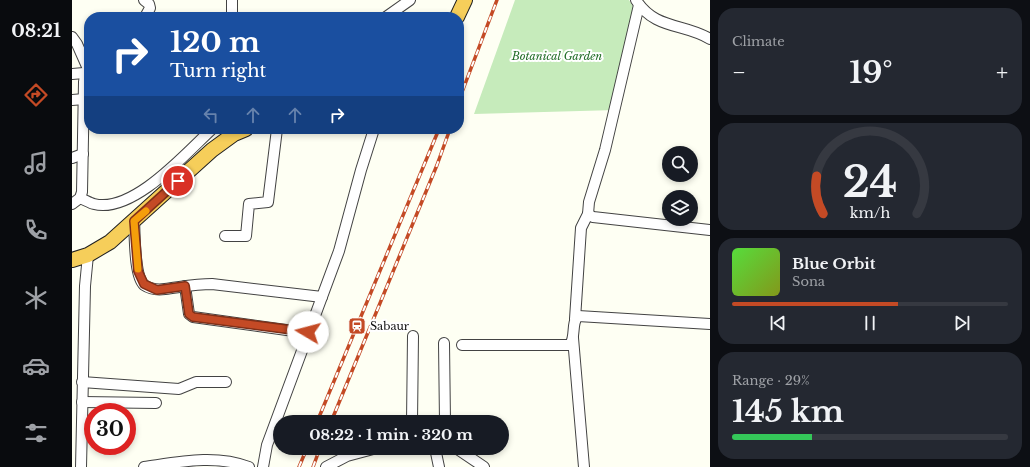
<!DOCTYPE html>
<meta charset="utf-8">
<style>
:root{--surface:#171b24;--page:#242831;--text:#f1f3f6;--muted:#9ea1a6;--line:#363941;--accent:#c44a25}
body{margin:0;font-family:"Libre Baskerville",serif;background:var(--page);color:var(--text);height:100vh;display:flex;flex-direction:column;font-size:15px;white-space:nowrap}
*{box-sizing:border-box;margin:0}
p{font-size:13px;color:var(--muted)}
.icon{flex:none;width:22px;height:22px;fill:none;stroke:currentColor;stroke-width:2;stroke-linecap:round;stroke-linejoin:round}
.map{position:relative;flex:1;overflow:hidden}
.drawer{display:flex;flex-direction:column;gap:8px;padding:8px;background:#0d0f14;width:320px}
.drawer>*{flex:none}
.hud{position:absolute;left:12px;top:12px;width:380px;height:122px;border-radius:16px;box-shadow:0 2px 6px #0003;background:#1a4fa0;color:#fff;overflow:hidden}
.controls{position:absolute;left:590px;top:146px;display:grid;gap:8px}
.controls a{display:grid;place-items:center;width:36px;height:36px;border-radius:50%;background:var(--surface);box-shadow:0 2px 6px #0003;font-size:20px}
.speed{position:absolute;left:12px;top:403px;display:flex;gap:8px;font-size:20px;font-weight:700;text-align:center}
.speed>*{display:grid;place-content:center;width:52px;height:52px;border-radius:50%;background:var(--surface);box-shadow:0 2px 6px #0003;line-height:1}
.speed .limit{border:6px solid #d22;background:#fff;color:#111}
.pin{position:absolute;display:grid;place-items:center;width:34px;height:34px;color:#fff;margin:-17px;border:2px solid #fff;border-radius:50%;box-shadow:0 1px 4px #0007}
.me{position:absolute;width:44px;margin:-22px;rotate:278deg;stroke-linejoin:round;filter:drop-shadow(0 0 3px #0008)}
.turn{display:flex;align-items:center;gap:14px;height:84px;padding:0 20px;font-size:18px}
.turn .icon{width:52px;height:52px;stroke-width:2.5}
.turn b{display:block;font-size:28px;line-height:34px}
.lanes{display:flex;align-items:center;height:38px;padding:0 20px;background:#0003;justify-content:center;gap:20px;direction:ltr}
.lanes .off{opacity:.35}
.big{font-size:30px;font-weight:700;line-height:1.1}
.drawer .widget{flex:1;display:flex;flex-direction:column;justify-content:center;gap:6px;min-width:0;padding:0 14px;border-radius:16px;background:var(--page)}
.drawer .dial{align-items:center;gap:0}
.dial svg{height:104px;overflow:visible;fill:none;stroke:var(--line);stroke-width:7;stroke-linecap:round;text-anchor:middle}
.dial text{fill:var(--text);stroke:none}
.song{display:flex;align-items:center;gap:12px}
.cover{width:48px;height:48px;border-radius:6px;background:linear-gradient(135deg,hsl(110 70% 55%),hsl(70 70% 35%))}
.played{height:4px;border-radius:2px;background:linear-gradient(90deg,var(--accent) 60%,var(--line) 60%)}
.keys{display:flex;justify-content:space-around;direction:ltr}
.heat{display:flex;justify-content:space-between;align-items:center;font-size:22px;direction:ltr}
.charge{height:6px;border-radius:3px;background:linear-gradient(90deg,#34c759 29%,var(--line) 0)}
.trip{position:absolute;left:201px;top:415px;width:236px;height:40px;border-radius:20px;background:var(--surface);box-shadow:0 2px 6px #0003;font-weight:700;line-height:40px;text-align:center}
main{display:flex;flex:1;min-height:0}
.menu{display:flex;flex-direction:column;width:72px;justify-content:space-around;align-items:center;background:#090b0e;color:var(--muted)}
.menu .icon{width:28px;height:28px}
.menu .active{color:var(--accent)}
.menu b{font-size:18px;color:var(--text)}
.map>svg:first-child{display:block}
</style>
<main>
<nav class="menu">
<b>08:21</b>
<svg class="icon active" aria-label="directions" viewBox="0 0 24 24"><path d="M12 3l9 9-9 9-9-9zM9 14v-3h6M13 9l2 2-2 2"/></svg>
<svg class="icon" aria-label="music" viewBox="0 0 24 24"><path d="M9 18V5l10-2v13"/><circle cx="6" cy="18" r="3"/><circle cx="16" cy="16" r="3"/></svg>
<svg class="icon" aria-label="phone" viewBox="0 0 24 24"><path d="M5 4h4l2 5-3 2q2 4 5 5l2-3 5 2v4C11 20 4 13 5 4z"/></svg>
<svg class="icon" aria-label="climate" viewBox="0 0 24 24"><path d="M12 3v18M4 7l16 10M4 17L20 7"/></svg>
<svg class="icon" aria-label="car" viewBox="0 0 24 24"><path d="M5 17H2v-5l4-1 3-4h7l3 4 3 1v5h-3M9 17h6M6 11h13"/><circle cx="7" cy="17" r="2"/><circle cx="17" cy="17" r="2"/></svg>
<svg class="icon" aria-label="filters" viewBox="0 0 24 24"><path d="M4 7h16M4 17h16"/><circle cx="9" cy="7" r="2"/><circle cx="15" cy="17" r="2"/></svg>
</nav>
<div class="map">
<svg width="638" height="467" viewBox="0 0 638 467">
<rect width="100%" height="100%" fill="#fefff3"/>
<path fill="#c6ebbb" d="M443,0h114l8,13 -21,97 -142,4z"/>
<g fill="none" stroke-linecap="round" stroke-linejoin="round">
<g stroke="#434343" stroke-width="12">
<g id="minor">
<path d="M72,0l5,4 1,4 -5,9"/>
<path d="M160,0v17"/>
<path d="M564,0c19,30 48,23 74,39"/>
<path d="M567,5l-34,145 -16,52 -1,12 5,3 117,13"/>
<path d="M314,17l24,-17"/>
<path d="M0,37l5,7 12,27"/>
<path d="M0,74l12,-1 1,2"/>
<path d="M0,100l12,-1"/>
<path d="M0,158l11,-4"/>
<path d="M8,198c5,2 10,5 14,6 39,10 92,-51 118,-75"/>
<path d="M0,204l8,-6 2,-6 2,-110 1,-7 4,-4"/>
<path d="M62,221c1,14 0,55 10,64 6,4 14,5 21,4 16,-2 31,-5 47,-5l110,13"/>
<path d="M153,236h21l3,-32 19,-2 9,-73"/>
<path d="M113,286l4,28 4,3 115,16"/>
<path d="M503,319l6,-91 7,-14"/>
<path d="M501,338l11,129"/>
<path d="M372,343l1,79"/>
<path d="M390,345h108c6,-9 1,-22 8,-29l132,8"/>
<path d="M10,382l97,7 17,-7h30"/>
<path d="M10,402l74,1"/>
<path d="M340,422l1,-86"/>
<path d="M363,448l4,19"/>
<path d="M384,448l28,19"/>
<path d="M9,467l4,-181 3,-31"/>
<path d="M72,467c35,-5 71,-13 105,0"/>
<path d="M191,467l4,-22 72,-194 22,-81 13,-41"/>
<path d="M254,467l21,-11 30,-8"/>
</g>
</g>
<g stroke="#212121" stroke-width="16">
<g id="highway">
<path d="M385,17l8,-17"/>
<path d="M0,260l16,-5 22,-13 102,-92 22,-16 12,-5"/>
</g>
</g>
<use href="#minor" stroke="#fff" stroke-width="10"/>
<use href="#highway" stroke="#f6ce5a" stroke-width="14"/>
<g stroke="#c44a25" stroke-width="3.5">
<g id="rail">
<path d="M387,100l38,-100"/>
<path d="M245,422l122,-293"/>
<path d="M259,422l106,-257 13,-36"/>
<path d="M227,467l8,-19"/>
<path d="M241,467l7,-19"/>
</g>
</g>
<use href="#rail" stroke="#fff" stroke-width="2" stroke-dasharray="6" stroke-linecap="butt"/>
</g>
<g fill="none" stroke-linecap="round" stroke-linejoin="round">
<g stroke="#7f3018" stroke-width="10">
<path id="route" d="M106,181l-44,40 4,50 6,13 13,6 28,-4 4,28 4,3 115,15"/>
</g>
<use href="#route" stroke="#c44a25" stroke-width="7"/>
<path stroke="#f59e0b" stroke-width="7" d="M66,269l-4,-48 12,-10"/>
</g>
<defs>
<g id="station-square" transform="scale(0.9)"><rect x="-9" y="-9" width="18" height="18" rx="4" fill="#c44a25" stroke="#fff"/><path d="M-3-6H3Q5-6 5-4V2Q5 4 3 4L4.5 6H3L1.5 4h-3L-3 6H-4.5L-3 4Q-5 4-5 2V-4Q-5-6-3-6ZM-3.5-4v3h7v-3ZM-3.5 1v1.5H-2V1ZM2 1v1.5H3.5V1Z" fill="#fff"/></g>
</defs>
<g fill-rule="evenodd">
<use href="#station-square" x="285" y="326"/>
</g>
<g text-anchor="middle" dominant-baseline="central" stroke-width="4" stroke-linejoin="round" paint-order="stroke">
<g font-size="11" font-style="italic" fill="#1e6a24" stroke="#fff">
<text x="485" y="56">Botanical Garden</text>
</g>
<g font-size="11" fill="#101010" stroke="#fff" text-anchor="start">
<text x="298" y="326">Sabaur</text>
</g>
</g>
</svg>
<div class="controls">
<a><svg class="icon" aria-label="search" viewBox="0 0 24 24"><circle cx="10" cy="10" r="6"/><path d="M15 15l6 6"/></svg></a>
<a><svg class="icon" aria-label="layers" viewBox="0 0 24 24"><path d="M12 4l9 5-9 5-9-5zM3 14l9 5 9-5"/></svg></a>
</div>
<div class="speed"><div class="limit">30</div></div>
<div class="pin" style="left:106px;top:181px;background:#d93025"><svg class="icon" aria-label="arrive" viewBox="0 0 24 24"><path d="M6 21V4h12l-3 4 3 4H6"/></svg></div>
<svg class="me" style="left:236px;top:332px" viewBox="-20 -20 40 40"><circle r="19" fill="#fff"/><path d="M0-13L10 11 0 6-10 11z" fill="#c44a25"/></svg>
<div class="trip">08:22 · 1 min · 320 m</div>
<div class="hud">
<div class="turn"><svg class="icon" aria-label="right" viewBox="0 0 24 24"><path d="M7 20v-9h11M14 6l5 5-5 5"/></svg><div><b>120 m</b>Turn right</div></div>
<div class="lanes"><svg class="icon off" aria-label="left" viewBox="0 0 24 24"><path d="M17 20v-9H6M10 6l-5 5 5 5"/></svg><svg class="icon off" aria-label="ahead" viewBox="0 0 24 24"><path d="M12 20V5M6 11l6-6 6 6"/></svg><svg class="icon off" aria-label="ahead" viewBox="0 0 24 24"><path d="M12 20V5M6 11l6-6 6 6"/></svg><svg class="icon" aria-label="right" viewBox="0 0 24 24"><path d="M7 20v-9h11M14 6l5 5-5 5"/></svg></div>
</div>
</div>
<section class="drawer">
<div class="widget"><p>Climate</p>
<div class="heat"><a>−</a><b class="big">19°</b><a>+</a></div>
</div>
<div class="widget dial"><svg viewBox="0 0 100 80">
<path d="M14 69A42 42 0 1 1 86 69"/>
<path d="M14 69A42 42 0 0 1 9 40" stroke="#c44a25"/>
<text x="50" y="56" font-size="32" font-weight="700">24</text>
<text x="50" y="72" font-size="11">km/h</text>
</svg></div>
<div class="widget">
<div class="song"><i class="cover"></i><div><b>Blue Orbit</b><p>Sona</p></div></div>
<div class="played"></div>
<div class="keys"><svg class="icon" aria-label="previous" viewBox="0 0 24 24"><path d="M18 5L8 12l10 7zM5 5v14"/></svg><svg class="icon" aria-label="pause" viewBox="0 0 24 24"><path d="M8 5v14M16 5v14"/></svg><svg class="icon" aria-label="next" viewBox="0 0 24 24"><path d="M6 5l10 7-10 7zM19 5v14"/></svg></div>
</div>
<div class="widget"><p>Range · 29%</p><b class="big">145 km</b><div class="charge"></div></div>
</section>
</main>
